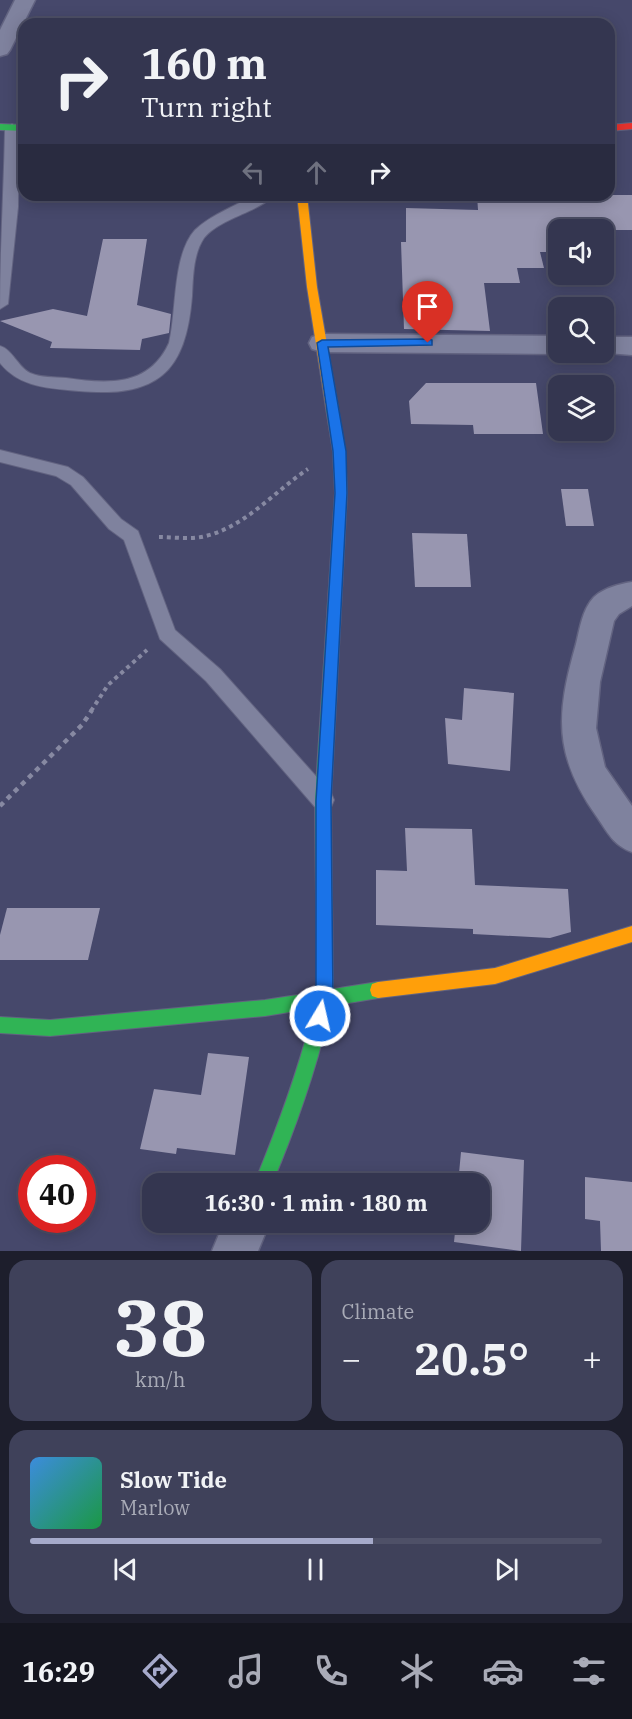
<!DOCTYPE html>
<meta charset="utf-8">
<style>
:root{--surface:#343650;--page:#3f415a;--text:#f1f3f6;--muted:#a9abb7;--line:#4e5067;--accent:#a6aacb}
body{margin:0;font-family:"IBM Plex Serif",serif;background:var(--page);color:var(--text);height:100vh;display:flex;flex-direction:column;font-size:22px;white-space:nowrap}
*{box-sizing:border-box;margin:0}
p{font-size:20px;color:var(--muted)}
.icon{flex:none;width:33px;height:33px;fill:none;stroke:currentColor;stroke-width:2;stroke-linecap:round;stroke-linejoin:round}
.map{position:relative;height:1251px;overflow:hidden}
.sheet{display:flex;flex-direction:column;gap:9px;padding:9px;background:#1d1e2c;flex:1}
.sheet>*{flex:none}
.top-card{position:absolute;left:18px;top:18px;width:597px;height:183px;border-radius:18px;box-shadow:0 3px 15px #0003,0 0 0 2px var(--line);background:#343650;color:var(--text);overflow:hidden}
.fabs{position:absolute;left:548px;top:219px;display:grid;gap:12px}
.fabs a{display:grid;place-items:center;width:66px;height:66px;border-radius:12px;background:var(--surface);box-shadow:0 3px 15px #0003,0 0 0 2px var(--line);font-size:30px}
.speed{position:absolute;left:18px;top:1155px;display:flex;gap:12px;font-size:30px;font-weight:700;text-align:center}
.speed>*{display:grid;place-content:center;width:78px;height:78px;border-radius:50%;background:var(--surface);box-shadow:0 3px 15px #0003,0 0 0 2px var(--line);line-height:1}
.speed .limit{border:9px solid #d22;background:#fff;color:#111}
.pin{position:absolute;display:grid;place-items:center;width:51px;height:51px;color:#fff;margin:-62px -26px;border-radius:50% 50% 50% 0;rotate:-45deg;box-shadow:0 0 6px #0007}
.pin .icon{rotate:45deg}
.me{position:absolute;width:66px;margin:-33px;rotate:9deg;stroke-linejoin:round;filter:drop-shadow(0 0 4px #0008)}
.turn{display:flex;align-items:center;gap:21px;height:126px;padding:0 24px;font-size:27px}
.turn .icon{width:78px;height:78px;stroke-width:2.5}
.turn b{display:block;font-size:42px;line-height:51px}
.lanes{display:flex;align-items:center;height:57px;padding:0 24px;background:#0003;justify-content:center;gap:30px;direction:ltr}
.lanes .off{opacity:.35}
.big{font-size:45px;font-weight:700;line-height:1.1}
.sheet .card{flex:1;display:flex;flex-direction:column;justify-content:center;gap:9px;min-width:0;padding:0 21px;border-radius:18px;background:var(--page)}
.sheet .dial{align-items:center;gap:0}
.dial b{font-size:78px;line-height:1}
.song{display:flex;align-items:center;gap:18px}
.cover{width:72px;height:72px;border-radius:9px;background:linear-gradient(135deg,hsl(210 70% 55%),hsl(140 70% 35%))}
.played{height:6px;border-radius:3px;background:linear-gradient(90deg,var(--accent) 60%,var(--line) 60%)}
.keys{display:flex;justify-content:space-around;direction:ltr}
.heat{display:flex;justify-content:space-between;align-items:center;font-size:33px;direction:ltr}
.sheet .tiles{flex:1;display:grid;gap:9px;grid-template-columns:1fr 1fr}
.card:last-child{grid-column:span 2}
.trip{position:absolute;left:142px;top:1173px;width:348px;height:60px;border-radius:18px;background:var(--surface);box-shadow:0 3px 15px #0003,0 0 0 2px var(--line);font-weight:700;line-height:60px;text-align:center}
.tabs{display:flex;height:96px;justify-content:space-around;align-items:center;background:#151620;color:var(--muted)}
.tabs .icon{width:42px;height:42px}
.tabs .selected{color:var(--accent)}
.tabs b{font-size:27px;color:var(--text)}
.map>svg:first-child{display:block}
</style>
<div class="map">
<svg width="632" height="1251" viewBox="0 0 632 1251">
<rect width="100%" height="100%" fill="#46486b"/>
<g fill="#9896b0">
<path d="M477,195h155v35h-80l5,22h-17l4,16h-27l3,15h-36l6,48 -86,-2 -3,-87h5v-34l72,2z"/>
<path d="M103,239h44l-10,66 34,9 -2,19 -27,6 -2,11 -90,-2 2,-6 -52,-21 53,-12 34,7z"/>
<path d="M426,383h110l7,51h-69l-1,-9 -62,-1 -2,-23z"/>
<path d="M561,489h27l6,37h-28z"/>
<path d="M412,533l55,1 4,53h-56z"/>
<path d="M464,688l50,5 -4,78 -62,-7 -3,-46 17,2z"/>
<path d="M405,828l67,1 3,56 93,4 3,43 -21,6 -77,-4v-5l-97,-4v-55l31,1z"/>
<path d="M7,908h93l-12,52h-88v-25z"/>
<path d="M208,1053l41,4 -14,98 -58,-7 -1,6 -36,-5 14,-60 47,6z"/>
<path d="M461,1152l63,8 -3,91 -67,-9 2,-20h24v-38h-22z"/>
<path d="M585,1177l47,5v69h-31l-1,-30 -15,-2z"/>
</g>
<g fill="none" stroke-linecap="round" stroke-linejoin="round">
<g stroke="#626380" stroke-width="2">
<g id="lane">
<path d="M12,124l7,4 -1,79 -10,97 -8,5c0,-61 4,-121 5,-181z"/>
<path d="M256,195h18c-15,17 -54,23 -70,43 -11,16 -11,40 -12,58 -6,77 -35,102 -113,95 -30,-3 -59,-3 -79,-28v-17c12,3 18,21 30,27 11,5 24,4 36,5 42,6 83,9 103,-35 8,-33 3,-87 26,-113 16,-15 41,-25 61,-35z"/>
<path d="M0,450l68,17 15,10 38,42 17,12 37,99 45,39 111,124 3,7 -3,7 -8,2 -8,-2 -109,-126 -46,-42 -36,-99 -15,-11 -38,-44 -15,-9 -56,-14z"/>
</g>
</g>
<g stroke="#626380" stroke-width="3">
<g id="street">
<path d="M15,0h20l-25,50 -3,4 -7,2v-26z"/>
<path d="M322,334l236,2v16h4l-4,2 -236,-2 -10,-3 -3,-6 3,-6z"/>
<path d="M603,337h29v18l-37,-3h8z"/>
<path d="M632,582v24l-13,8 -5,7 -14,61 -4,46 9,39 27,39v46c-19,-7 -24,-19 -35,-35 -44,-62 -41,-103 -21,-173 4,-16 6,-34 18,-47 10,-9 25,-13 38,-15z"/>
<path d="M224,1222h46l-12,29h-46z"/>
</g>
</g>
<g stroke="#626380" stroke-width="2">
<g id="fast">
<path d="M0,124l24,1v6l-24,-1z"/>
<path d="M332,404l6,4 7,43 2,42 -16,308 2,188 45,-7 6,2 2,6 -2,6 -6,2 -47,8c-14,61 -34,119 -59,178h-18c24,-58 45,-115 60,-176l-49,8 -215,20 -50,-3v-16l50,3 215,-20 52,-8 -2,-191 20,-308 -2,-42 -7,-43z"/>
</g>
</g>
<g stroke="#626380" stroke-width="2">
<g id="slow">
<path d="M297,195h10l10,92 21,121 -6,4 -6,-4 -19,-121z"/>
<path d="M632,926v16l-137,42 -117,14 -6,-2 -2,-6 2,-6 6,-2 117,-14z"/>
</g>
</g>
<g stroke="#626380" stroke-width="2">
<path id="jam" d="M632,123v6l-23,2v-6z"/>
</g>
<g stroke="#8789a2" stroke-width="4" stroke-dasharray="4 4" stroke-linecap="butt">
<path d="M159,537c15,0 32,3 47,-1 40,-10 69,-45 102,-67"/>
<path d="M91,711l17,-26 39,-35"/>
</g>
<path stroke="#8789a2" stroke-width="4.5" stroke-dasharray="5 5" stroke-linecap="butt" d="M0,806l82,-81 10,-15"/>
<use href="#lane" fill="#7f829e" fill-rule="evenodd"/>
<use href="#street" fill="#7f829e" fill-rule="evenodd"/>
<use href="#fast" fill="#30b455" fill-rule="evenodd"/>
<use href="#slow" fill="#ff9f0a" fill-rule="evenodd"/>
<use href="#jam" fill="#e5322d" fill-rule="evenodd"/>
</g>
<path fill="#1a73e8" stroke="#114b97" stroke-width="1.5" d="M428,339l4,1v5l-104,2 18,104 1,42 -16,308 2,197 -7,24 -6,3 -6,-3 -3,-6 5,-18v-197l19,-308 -2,-42 -16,-108 5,-3z"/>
</svg>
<div class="fabs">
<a><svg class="icon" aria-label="sound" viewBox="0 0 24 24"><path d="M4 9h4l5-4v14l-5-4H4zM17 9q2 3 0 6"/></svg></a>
<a><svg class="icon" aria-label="search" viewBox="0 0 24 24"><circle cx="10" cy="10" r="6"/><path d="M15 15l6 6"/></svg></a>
<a><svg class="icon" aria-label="layers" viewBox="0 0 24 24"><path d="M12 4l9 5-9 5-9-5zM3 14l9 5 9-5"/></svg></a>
</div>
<div class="speed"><div class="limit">40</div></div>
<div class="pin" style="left:428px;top:343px;background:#d93025"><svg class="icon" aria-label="arrive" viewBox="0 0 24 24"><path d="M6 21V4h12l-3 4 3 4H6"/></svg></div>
<svg class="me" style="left:320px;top:1016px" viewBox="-20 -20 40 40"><circle r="17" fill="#1a73e8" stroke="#fff" stroke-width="3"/><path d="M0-11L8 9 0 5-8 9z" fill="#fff"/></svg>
<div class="trip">16:30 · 1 min · 180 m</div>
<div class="top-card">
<div class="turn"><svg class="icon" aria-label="right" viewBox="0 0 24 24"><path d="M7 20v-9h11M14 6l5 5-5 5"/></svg><div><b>160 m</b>Turn right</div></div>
<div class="lanes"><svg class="icon off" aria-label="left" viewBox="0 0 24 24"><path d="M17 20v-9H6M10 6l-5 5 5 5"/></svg><svg class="icon off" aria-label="ahead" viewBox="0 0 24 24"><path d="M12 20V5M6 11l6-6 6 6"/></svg><svg class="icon" aria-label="right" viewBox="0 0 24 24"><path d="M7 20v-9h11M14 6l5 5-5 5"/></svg></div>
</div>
</div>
<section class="sheet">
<div class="tiles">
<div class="card dial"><b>38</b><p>km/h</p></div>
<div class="card"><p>Climate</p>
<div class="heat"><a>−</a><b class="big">20.5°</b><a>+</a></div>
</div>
<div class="card">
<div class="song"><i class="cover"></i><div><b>Slow Tide</b><p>Marlow</p></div></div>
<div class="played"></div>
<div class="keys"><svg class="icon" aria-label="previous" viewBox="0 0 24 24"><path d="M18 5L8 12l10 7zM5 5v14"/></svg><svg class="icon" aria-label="pause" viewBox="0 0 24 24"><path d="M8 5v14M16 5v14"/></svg><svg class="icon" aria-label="next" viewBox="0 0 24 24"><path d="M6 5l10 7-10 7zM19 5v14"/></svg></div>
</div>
</div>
</section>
<nav class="tabs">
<b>16:29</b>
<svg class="icon selected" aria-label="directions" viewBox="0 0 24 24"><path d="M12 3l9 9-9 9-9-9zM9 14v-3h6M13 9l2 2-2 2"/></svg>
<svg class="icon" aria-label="music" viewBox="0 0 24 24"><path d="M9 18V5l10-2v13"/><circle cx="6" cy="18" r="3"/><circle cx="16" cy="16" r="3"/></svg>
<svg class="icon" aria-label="phone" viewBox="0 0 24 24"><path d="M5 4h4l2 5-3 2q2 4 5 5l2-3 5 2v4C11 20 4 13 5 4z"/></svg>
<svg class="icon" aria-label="climate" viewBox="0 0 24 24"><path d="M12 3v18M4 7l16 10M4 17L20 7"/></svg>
<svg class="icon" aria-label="car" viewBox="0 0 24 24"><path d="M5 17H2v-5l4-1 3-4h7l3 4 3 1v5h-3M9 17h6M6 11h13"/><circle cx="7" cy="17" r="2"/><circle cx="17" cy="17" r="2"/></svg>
<svg class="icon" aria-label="filters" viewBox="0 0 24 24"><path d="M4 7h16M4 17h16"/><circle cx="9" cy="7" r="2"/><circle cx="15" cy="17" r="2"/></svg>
</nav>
